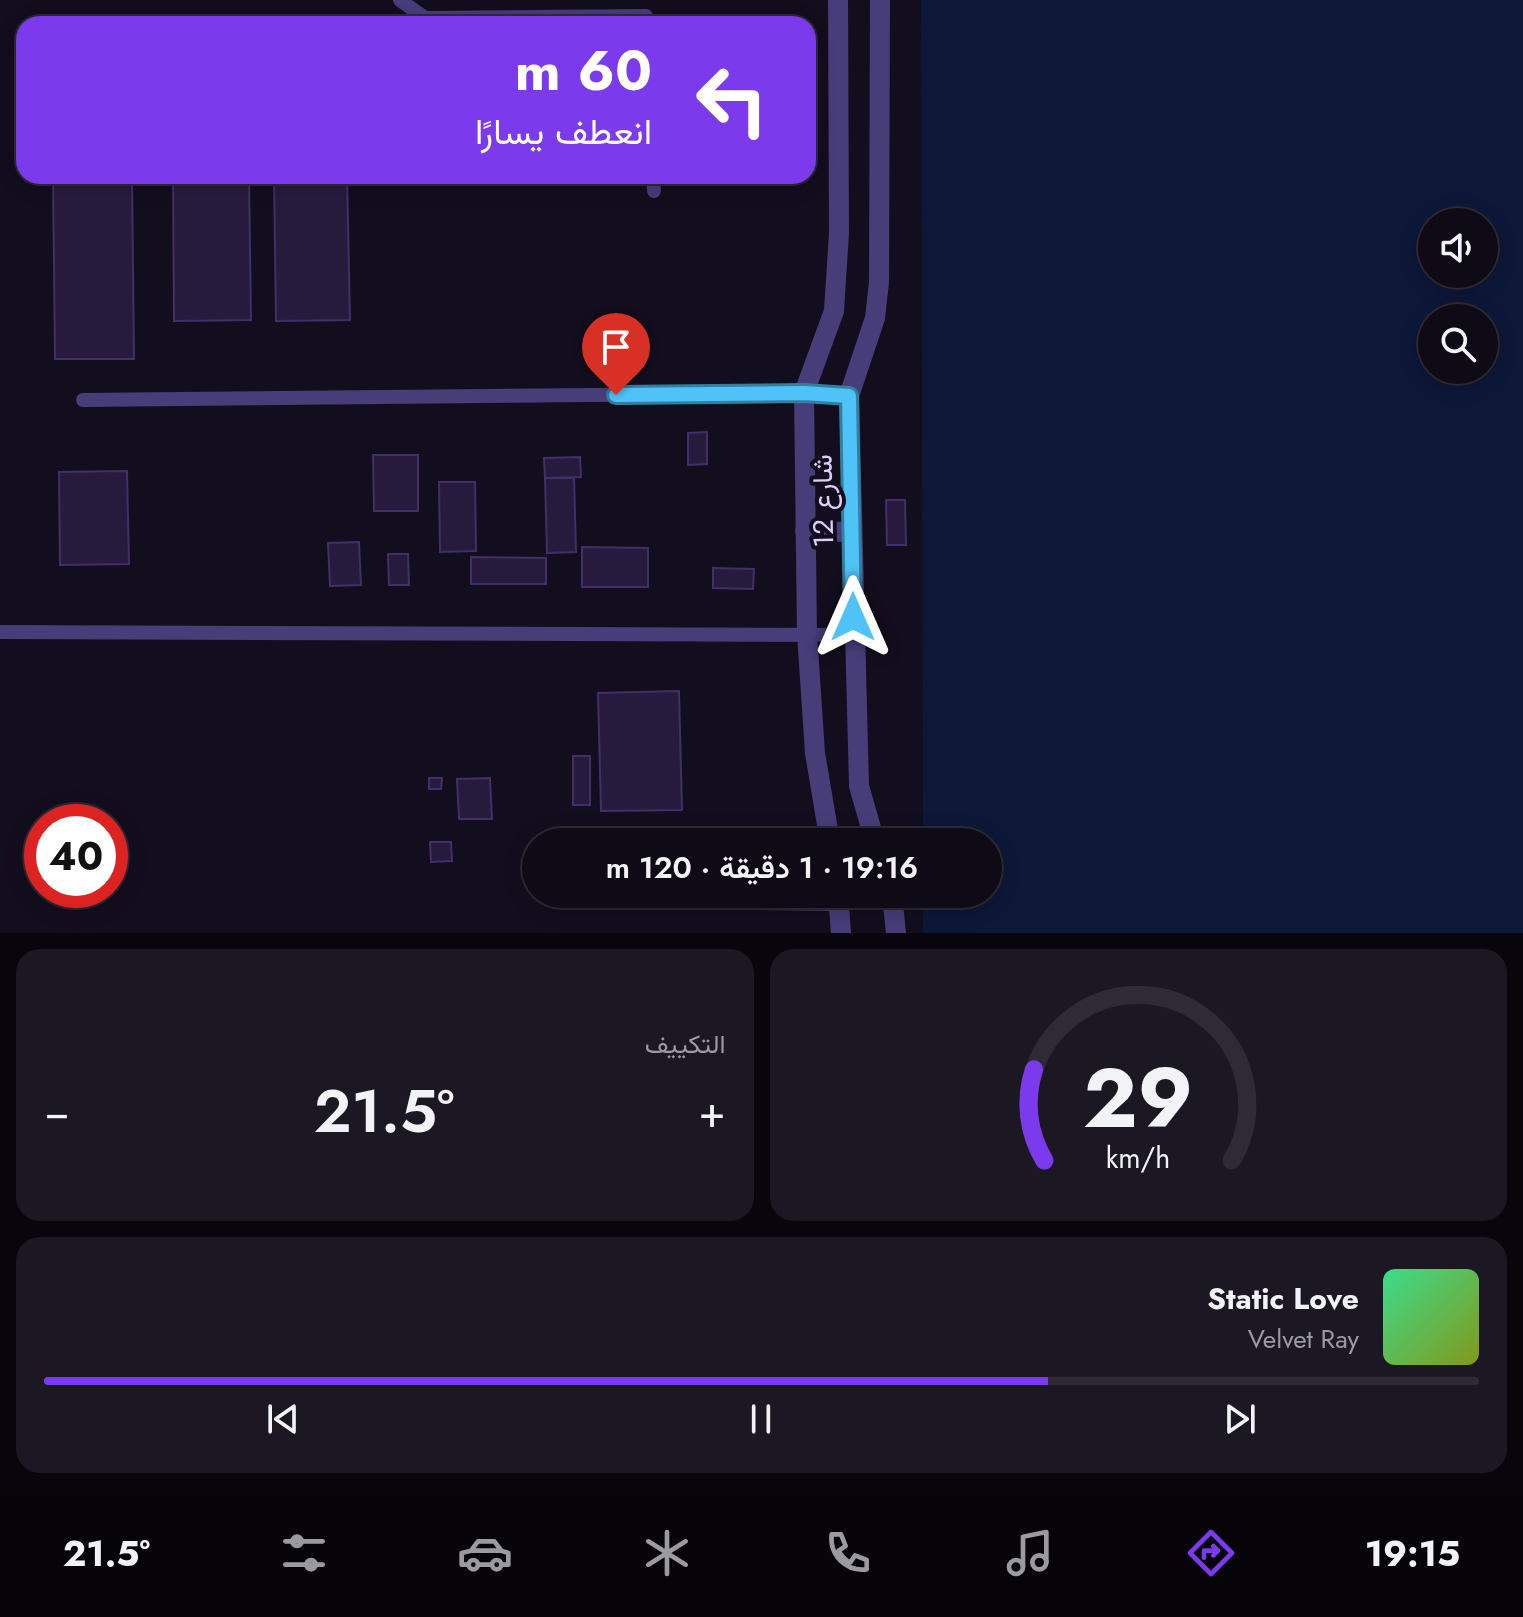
<!DOCTYPE html>
<html lang="ar">
<meta charset="utf-8">
<style>
:root{--surface:#0e0a16;--page:#1c1823;--text:#f1f3f6;--muted:#9b9aa1;--line:#2e2b35;--accent:#7c3aed}
body{margin:0;font-family:Jost,Vazirmatn,sans-serif;background:var(--page);color:var(--text);direction:rtl;height:100vh;display:flex;flex-direction:column;font-size:30px;white-space:nowrap}
*{box-sizing:border-box;margin:0}
p{font-size:26px;color:var(--muted)}
.icon{flex:none;width:44px;height:44px;fill:none;stroke:currentColor;stroke-width:2;stroke-linecap:round;stroke-linejoin:round}
.map{position:relative;height:933px;overflow:hidden;direction:ltr}
.side{display:flex;flex-direction:column;gap:16px;padding:16px;background:#08060c;flex:1}
.side>*{flex:none}
.banner{position:absolute;left:16px;top:16px;width:800px;height:168px;border-radius:24px;box-shadow:0 4px 20px #0003,0 0 0 2px var(--line);direction:rtl;background:#7c3aed;color:#fff;overflow:hidden}
.fabs{position:absolute;left:1418px;top:208px;display:grid;gap:16px}
.fabs a{display:grid;place-items:center;width:80px;height:80px;border-radius:50%;background:var(--surface);box-shadow:0 4px 20px #0003,0 0 0 2px var(--line);font-size:40px}
.speed{position:absolute;left:24px;top:804px;display:flex;gap:16px;font-size:40px;font-weight:700;text-align:center}
.speed>*{display:grid;place-content:center;width:104px;height:104px;border-radius:50%;background:var(--surface);box-shadow:0 4px 20px #0003,0 0 0 2px var(--line);line-height:1}
.speed .limit{border:12px solid #d22;background:#fff;color:#111}
.pin{position:absolute;display:grid;place-items:center;width:68px;height:68px;color:#fff;margin:-82px -34px;border-radius:50% 50% 50% 0;rotate:-45deg;box-shadow:0 0 8px #0007}
.pin .icon{rotate:45deg}
.me{position:absolute;width:88px;margin:-44px;rotate:0deg;stroke-linejoin:round;filter:drop-shadow(0 0 6px #0008)}
.turn{display:flex;align-items:center;gap:28px;height:168px;padding:0 32px;font-size:36px}
.turn .icon{width:104px;height:104px;stroke-width:2.5}
.turn b{display:block;font-size:56px;line-height:68px}
.big{font-size:60px;font-weight:600;line-height:1.1}
.side .widget{flex:1;display:flex;flex-direction:column;justify-content:center;gap:12px;min-width:0;padding:0 28px;border-radius:24px;background:var(--page)}
.side .dial{align-items:center;gap:0}
.dial svg{height:208px;overflow:visible;fill:none;stroke:var(--line);stroke-width:7;stroke-linecap:round;text-anchor:middle}
.dial text{fill:var(--text);stroke:none}
.song{display:flex;align-items:center;gap:24px}
.cover{width:96px;height:96px;border-radius:12px;background:linear-gradient(135deg,hsl(150 70% 55%),hsl(70 70% 35%))}
.played{height:8px;border-radius:4px;background:linear-gradient(90deg,var(--accent) 70%,var(--line) 70%)}
.keys{display:flex;justify-content:space-around;direction:ltr}
.heat{display:flex;justify-content:space-between;align-items:center;font-size:44px;direction:ltr}
.side .tiles{flex:1;display:grid;gap:16px;grid-template-columns:1fr 1fr}
.widget:last-child{grid-column:span 2}
.trip{position:absolute;left:522px;top:828px;width:480px;height:80px;border-radius:40px;background:var(--surface);box-shadow:0 4px 20px #0003,0 0 0 2px var(--line);font-weight:600;line-height:80px;text-align:center;direction:rtl}
.menu{display:flex;height:128px;justify-content:space-around;align-items:center;background:#060409;color:var(--muted)}
.menu .icon{width:56px;height:56px}
.menu .selected{color:var(--accent)}
.menu b{font-size:36px;color:var(--text)}
.map>svg:first-child{display:block}
</style>
<div class="map">
<svg width="1523" height="933" viewBox="0 0 1523 933">
<rect width="100%" height="100%" fill="#130e1e"/>
<path fill="#0d1738" fill-rule="evenodd" d="M921,0h602v933h-600v-39h65v-52h-65zM1432,222h52v52h-52zM1432,318h52v52h-52z"/>
<g fill="#271b3d" stroke="#422f67" stroke-width="2">
<path d="M53,176h79l2,183h-79z"/>
<path d="M173,176h76l2,144 -77,1z"/>
<path d="M274,176h73l3,144 -74,1z"/>
<path d="M707,432v32l-19,1v-32z"/>
<path d="M373,455h45v56h-44z"/>
<path d="M580,457l1,20 -36,1 -1,-20z"/>
<path d="M127,471l2,93 -69,1 -1,-93z"/>
<path d="M545,478h29l2,74 -29,1z"/>
<path d="M439,482h36l1,69 -36,1z"/>
<path d="M886,500h19l1,45h-19z"/>
<path d="M359,542l2,43 -31,1 -2,-43z"/>
<path d="M582,547l66,1v39h-66z"/>
<path d="M388,554h20l1,31h-20z"/>
<path d="M471,557l75,1v26h-75z"/>
<path d="M713,568l41,1 -1,20 -40,-1z"/>
<path d="M679,691l3,119 -81,1 -3,-118z"/>
<rect x="573" y="756" width="17" height="49"/>
<path d="M429,778h13l-1,11h-12z"/>
<path d="M490,778l2,41h-33l-2,-40z"/>
<path d="M430,842h21l1,19 -21,1z"/>
</g>
<g fill="none" stroke-linecap="round" stroke-linejoin="round">
<g stroke="#473d79" stroke-width="14">
<path d="M400,0l25,18 221,-2"/>
<path d="M653,176l1,15"/>
<path d="M83,400l721,-7 45,3"/>
<path d="M0,632l852,3"/>
<path d="M566,842l42,-6"/>
<path d="M569,894l13,7 257,3"/>
</g>
<g stroke="#473d79" stroke-width="20">
<path d="M805,531l47,1"/>
<path d="M830,842l-15,-89 -8,-119 -3,-241 30,-82 5,-78 -1,-233"/>
<path d="M875,842l-16,-56 -10,-390 26,-78 4,-36 1,-282"/>
<path d="M838,894l3,39"/>
<path d="M892,894l4,39"/>
</g>
</g>
<g fill="none" stroke-linecap="round" stroke-linejoin="round">
<g stroke="#337fa1" stroke-width="20">
<path id="route" d="M616,395l188,-2 45,3 4,221"/>
</g>
<use href="#route" stroke="#4fc3f7" stroke-width="14"/>
</g>
<g text-anchor="middle" dominant-baseline="central" stroke-width="8" stroke-linejoin="round" paint-order="stroke">
<g font-size="28" fill="#dacffb" stroke="#130e1e">
<text transform="translate(823 501) rotate(-91)">شارع 12</text>
</g>
</g>
</svg>
<div class="fabs">
<a><svg class="icon" aria-label="sound" viewBox="0 0 24 24"><path d="M4 9h4l5-4v14l-5-4H4zM17 9q2 3 0 6"/></svg></a>
<a><svg class="icon" aria-label="search" viewBox="0 0 24 24"><circle cx="10" cy="10" r="6"/><path d="M15 15l6 6"/></svg></a>
</div>
<div class="speed"><div class="limit">40</div></div>
<div class="pin" style="left:616px;top:395px;background:#d93025"><svg class="icon" aria-label="arrive" viewBox="0 0 24 24"><path d="M6 21V4h12l-3 4 3 4H6"/></svg></div>
<svg class="me" style="left:853px;top:617px" viewBox="-20 -20 40 40"><path d="M0-17L14 15 0 8-14 15z" fill="#4fc3f7" stroke="#fff" stroke-width="4"/></svg>
<div class="trip">19:16 · 1 دقيقة · 120 m</div>
<div class="banner">
<div class="turn"><svg class="icon" aria-label="left" viewBox="0 0 24 24"><path d="M17 20v-9H6M10 6l-5 5 5 5"/></svg><div><b>60 m</b>انعطف يسارًا</div></div>
</div>
</div>
<section class="side">
<div class="tiles">
<div class="widget dial"><svg viewBox="0 0 100 80">
<path d="M14 69A42 42 0 1 1 86 69"/>
<path d="M14 69A42 42 0 0 1 10 34" stroke="#7c3aed"/>
<text x="50" y="56" font-size="32" font-weight="700">29</text>
<text x="50" y="72" font-size="11">km/h</text>
</svg></div>
<div class="widget"><p>التكييف</p>
<div class="heat"><a>−</a><b class="big">21.5°</b><a>+</a></div>
</div>
<div class="widget">
<div class="song"><i class="cover"></i><div><b>Static Love</b><p>Velvet Ray</p></div></div>
<div class="played"></div>
<div class="keys"><svg class="icon" aria-label="previous" viewBox="0 0 24 24"><path d="M18 5L8 12l10 7zM5 5v14"/></svg><svg class="icon" aria-label="pause" viewBox="0 0 24 24"><path d="M8 5v14M16 5v14"/></svg><svg class="icon" aria-label="next" viewBox="0 0 24 24"><path d="M6 5l10 7-10 7zM19 5v14"/></svg></div>
</div>
</div>
</section>
<nav class="menu">
<b>19:15</b>
<svg class="icon selected" aria-label="directions" viewBox="0 0 24 24"><path d="M12 3l9 9-9 9-9-9zM9 14v-3h6M13 9l2 2-2 2"/></svg>
<svg class="icon" aria-label="music" viewBox="0 0 24 24"><path d="M9 18V5l10-2v13"/><circle cx="6" cy="18" r="3"/><circle cx="16" cy="16" r="3"/></svg>
<svg class="icon" aria-label="phone" viewBox="0 0 24 24"><path d="M5 4h4l2 5-3 2q2 4 5 5l2-3 5 2v4C11 20 4 13 5 4z"/></svg>
<svg class="icon" aria-label="climate" viewBox="0 0 24 24"><path d="M12 3v18M4 7l16 10M4 17L20 7"/></svg>
<svg class="icon" aria-label="car" viewBox="0 0 24 24"><path d="M5 17H2v-5l4-1 3-4h7l3 4 3 1v5h-3M9 17h6M6 11h13"/><circle cx="7" cy="17" r="2"/><circle cx="17" cy="17" r="2"/></svg>
<svg class="icon" aria-label="filters" viewBox="0 0 24 24"><path d="M4 7h16M4 17h16"/><circle cx="9" cy="7" r="2"/><circle cx="15" cy="17" r="2"/></svg>
<b>21.5°</b>
</nav>
